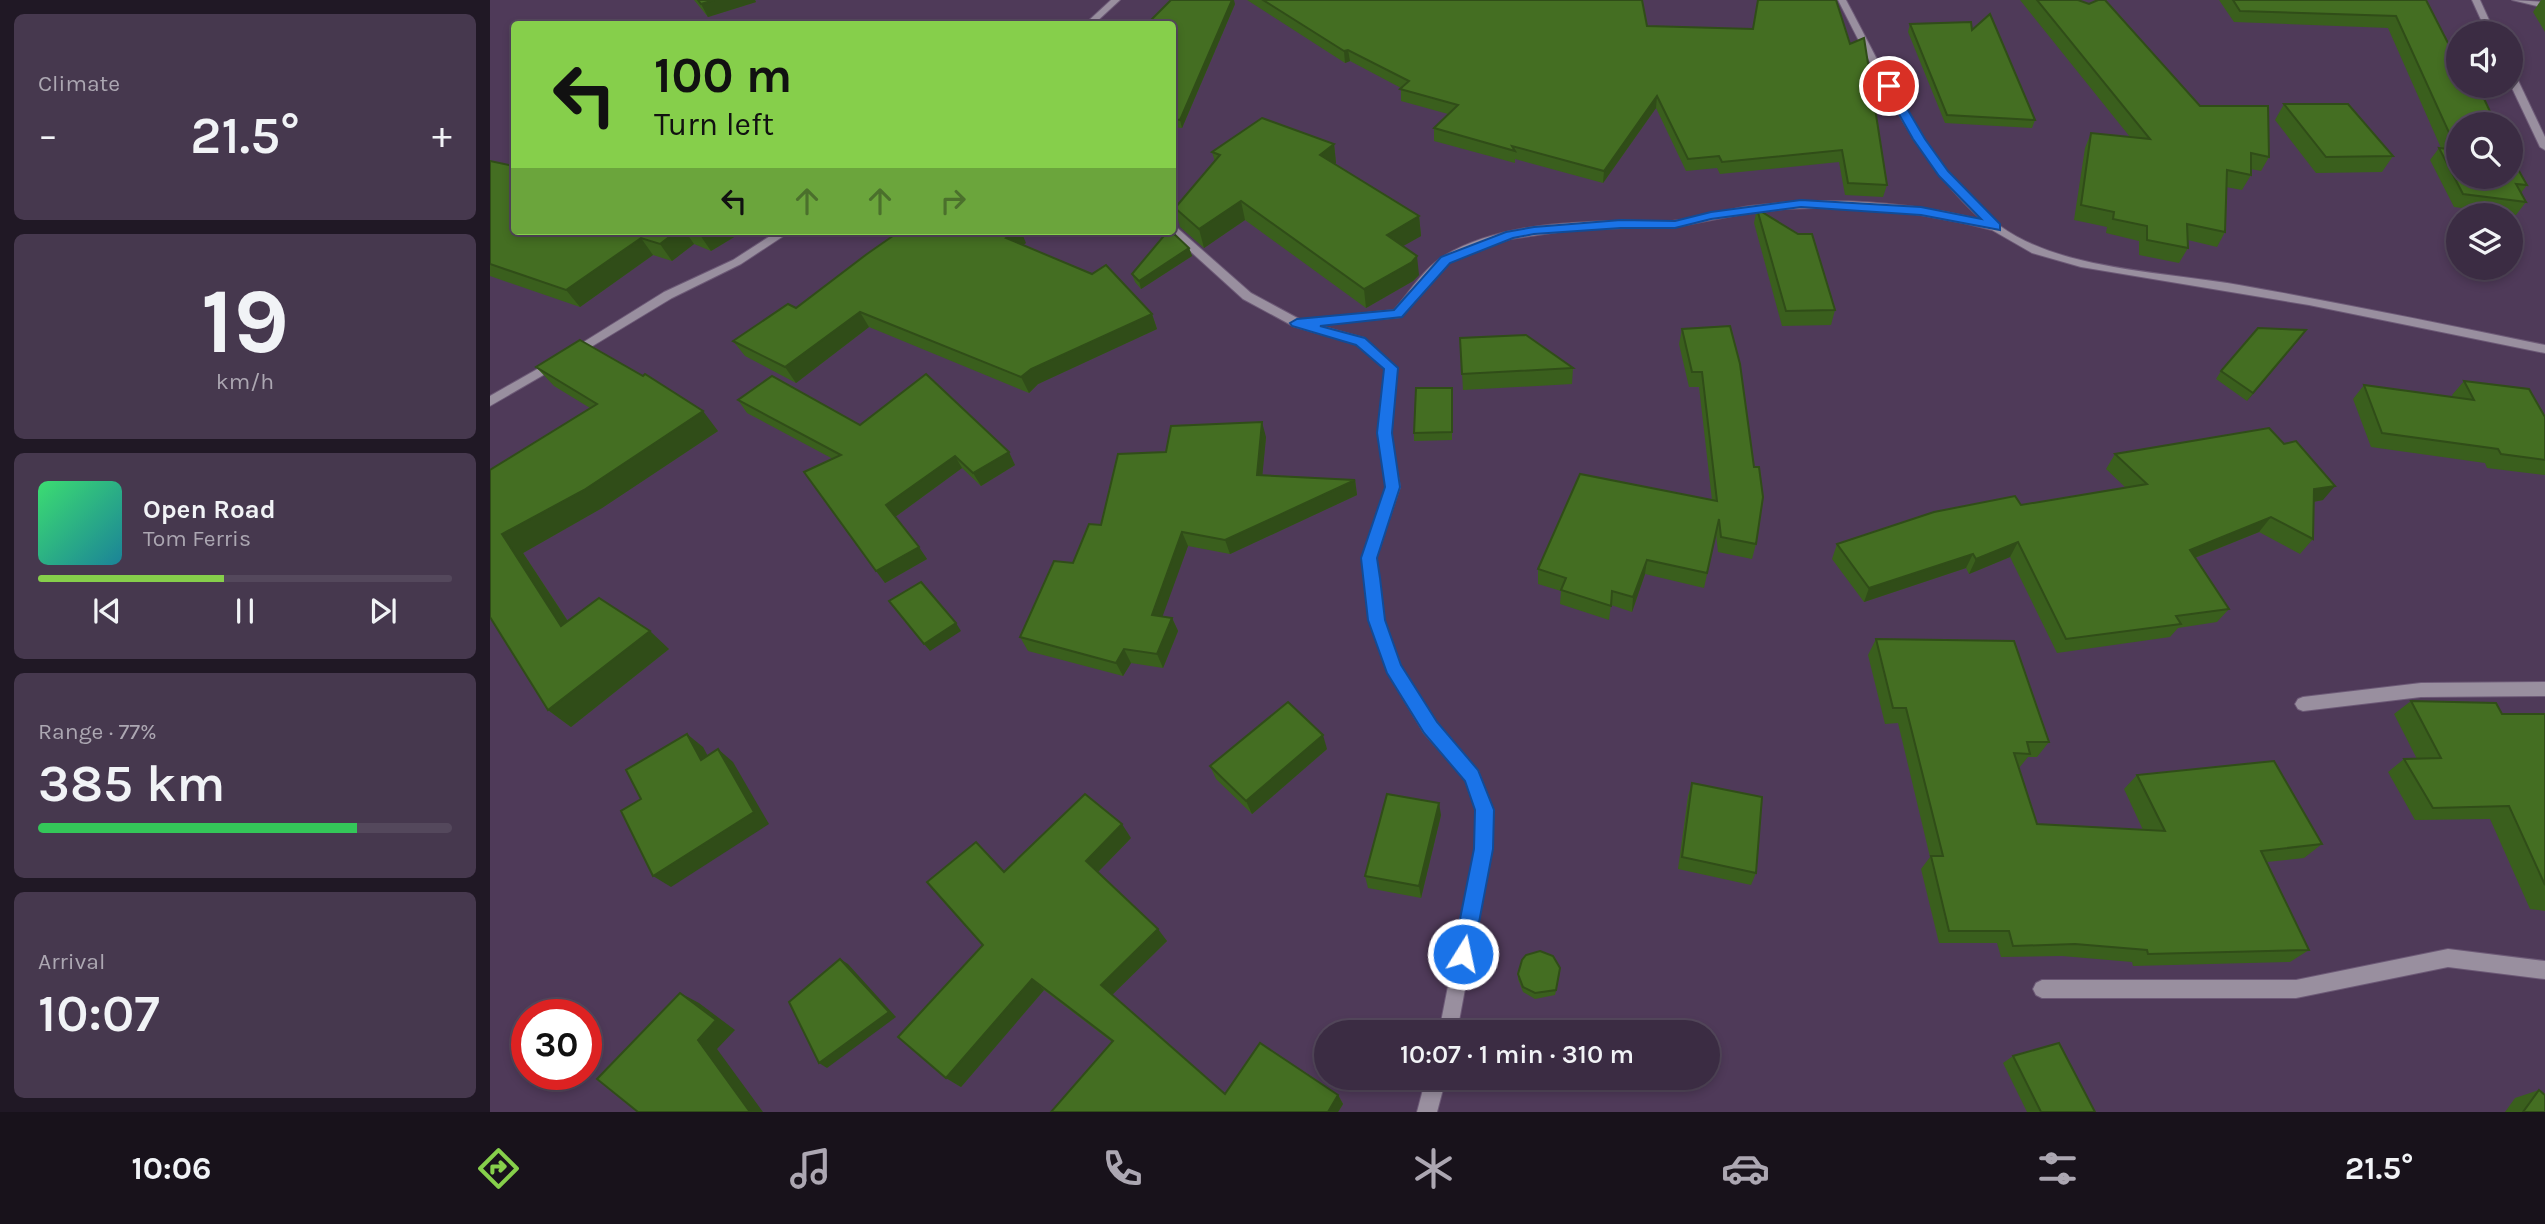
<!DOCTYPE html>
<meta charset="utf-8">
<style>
:root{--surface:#3b2c43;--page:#46384e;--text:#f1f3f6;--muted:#aca7b2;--line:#54485c;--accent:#86cf4b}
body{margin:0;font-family:Karla,sans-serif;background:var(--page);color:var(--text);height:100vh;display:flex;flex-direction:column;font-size:26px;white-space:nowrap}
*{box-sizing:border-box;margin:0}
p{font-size:23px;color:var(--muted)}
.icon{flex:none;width:38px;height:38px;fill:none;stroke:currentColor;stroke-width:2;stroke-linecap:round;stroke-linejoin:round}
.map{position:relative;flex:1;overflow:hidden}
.details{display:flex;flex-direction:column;gap:14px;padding:14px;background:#201825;width:490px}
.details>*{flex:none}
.banner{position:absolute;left:21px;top:21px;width:665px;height:214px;border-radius:7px;box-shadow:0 4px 10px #0003,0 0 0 2px var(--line);background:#86cf4b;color:#111;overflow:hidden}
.buttons{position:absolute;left:1956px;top:21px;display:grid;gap:14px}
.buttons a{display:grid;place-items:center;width:77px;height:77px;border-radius:50%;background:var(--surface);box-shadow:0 4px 10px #0003,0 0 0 2px var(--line);font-size:35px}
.speed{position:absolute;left:21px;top:999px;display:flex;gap:14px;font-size:35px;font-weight:700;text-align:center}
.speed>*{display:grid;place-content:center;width:91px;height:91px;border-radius:50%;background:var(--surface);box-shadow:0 4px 10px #0003,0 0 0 2px var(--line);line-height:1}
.speed .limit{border:10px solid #d22;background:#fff;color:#111}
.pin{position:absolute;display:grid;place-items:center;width:60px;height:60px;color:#fff;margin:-30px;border:4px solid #fff;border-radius:50%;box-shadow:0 2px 7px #0007}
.me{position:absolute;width:77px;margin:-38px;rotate:10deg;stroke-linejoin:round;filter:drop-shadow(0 0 5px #0008)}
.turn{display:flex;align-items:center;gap:24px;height:147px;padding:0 28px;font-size:32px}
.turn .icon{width:91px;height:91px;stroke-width:2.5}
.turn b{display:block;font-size:49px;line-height:60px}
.lanes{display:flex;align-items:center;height:66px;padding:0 28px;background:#0003;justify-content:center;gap:35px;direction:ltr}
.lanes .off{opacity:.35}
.big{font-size:52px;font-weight:600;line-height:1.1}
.details .tile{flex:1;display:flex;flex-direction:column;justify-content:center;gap:10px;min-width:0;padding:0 24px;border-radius:10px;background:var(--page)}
.details .dial{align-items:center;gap:0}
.dial b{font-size:91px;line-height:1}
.song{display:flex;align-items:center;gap:21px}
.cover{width:84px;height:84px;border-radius:10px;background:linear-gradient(135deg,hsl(140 70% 55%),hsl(190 70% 35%))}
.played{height:7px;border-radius:4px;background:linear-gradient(90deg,var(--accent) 45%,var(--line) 45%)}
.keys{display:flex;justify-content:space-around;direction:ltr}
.heat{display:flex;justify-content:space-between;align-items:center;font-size:38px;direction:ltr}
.charge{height:10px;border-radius:5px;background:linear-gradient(90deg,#34c759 77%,var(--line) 0)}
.trip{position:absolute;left:824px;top:1020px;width:406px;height:70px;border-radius:35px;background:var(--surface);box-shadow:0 4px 10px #0003,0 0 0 2px var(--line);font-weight:600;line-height:70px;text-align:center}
.tabs{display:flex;height:112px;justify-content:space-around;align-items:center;background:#18121b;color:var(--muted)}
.tabs .icon{width:49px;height:49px}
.tabs .active{color:var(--accent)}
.tabs b{font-size:32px;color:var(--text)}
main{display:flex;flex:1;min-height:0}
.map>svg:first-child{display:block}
</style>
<main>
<section class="details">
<div class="tile"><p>Climate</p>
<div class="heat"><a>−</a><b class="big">21.5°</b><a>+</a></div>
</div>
<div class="tile dial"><b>19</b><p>km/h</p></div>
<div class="tile">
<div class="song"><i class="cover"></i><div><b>Open Road</b><p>Tom Ferris</p></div></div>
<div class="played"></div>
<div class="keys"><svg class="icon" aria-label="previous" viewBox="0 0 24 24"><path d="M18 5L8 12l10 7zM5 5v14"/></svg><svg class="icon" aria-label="pause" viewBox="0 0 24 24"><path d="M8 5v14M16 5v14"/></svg><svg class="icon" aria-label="next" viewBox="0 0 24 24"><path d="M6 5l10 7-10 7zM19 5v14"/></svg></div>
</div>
<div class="tile"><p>Range · 77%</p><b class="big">385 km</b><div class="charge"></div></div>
<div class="tile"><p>Arrival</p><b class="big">10:07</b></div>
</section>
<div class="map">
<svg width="2055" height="1112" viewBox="0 0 2055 1112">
<rect width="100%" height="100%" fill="#4f3a59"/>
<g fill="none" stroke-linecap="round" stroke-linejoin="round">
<g stroke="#6c5976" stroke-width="2">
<g id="minor">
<path d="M621,0h9l-26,24h-9z"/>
<path d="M1348,0h8c41,76 83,173 154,226 60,44 166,46 239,59 102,18 204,39 306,60v8l-236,-48 -228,-38 -49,-14 -40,-23 -28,-7 -59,-11 -61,-5 -61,2 -40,5 -68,13 -97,2 -68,10 -40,13 -19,9 -18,18 -32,38 -84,8 47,13 33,30 -7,65 10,54 -24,70 8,63 16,46 36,57 42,48 15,39 -2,39 -34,183h-18l36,-183 2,-39 -11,-30 -42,-47 -36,-60 -18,-53 -8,-63 24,-70 -8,-54 7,-64 -29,-25 -63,-18 -50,-27 -75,-68h4v-5l4,1 75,66 50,27 93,-10c15,-17 30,-42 50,-54 50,-30 118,-34 175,-35 18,-1 35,2 53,0 26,-2 52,-11 78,-15 78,-10 156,-5 232,14 -66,-59 -104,-143 -144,-220z"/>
<path d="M1982,0h8l15,33h-8z"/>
<path d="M2022,0l33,2v6z"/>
<path d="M2021,73l5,3 29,61v13l-5,-3 -29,-61z"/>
<path d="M288,231h13l-50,33 -69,34 -96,58 -4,1 -6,-4 98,-61 69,-32z"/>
<path d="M65,359l6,4 -2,3 -69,40v-10z"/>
<path d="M2055,682v14l-124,1 -118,14 -5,-2 -3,-5 3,-5 5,-2 118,-14z"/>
<path d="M1958,949l97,12v18l-97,-12 -152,31h-254l-6,-3 -3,-6 3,-6 6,-3h254z"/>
<path d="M936,1078h20l-9,34h-20z"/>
</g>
</g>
<use href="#minor" fill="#998f9f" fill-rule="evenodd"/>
</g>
<g fill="#3a5f1d">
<path d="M204,0h61l1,2 -48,15z"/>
<path d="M757,0h395l5,26 106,3 134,156 -4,12 -38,-2 -6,-33 -119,12 -3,-6 -31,3 -30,-63 -53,75 -88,-24v4l-81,-22v-13l14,-14 -47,-13v-13l-51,-27 -5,2z"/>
<path d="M1530,0h58l122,106 69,51 -8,14 -10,-2v6l-9,15 -16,-3 -1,45 -8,15 -29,-7v8l-9,15 -40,-8v-14l-33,-8 1,-6 -33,-7 11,-72 6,-15 39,4z"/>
<path d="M1729,0h207l24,47 45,75 -2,2 34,61 -6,8 5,9 -10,13 -62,-8 -24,-47 9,-12h2l-53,-120 -154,-6z"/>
<path d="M2051,0h4v32l-12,-20z"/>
<path d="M745,4l-53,124 -10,-1v-103z"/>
<path d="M1420,24l62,6 63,90 -3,8 -87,-5 -37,-91z"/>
<path d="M1794,104l109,52 -11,16 -66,1 -41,-53z"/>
<path d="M844,144l2,19 -1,1 84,52 2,20 -18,10 16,29 -6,6 -47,27 -121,-88 -41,28 -24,-21 -5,-19 40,-46 -3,-10z"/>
<path d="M0,161l24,70h230l-33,20 -17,-7 -22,17 -19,-6 -73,52 -90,-31z"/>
<path d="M1267,209l78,101 -4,15 -49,1 -28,-103z"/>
<path d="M536,243l-3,2 129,69 5,15 -119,55 -9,9 -160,-66 -73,56 -51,-27 -12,-15 63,-33z"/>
<path d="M699,248l3,8 -51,33 -6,-7 -3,-8z"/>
<path d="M1240,326l26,218 -4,15 -34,-7 -2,-18 -12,54 -59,-14 -13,38 -21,-7 -2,15 -49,-16 1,-13 -23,-7v-15l174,-69 -13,-113h-10l-10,-43 3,-15z"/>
<path d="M970,338l113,30 -1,16 -109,6z"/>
<path d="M1810,338l-53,63 -31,-22 5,-8z"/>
<path d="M46,367l182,64 -116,77 -79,45 45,68 101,28 -98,78 -23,-17 -54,-86 -3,-154 99,-62 -36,-22z"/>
<path d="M1974,381l81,36v58l-58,-7 -2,-5 -114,-16 -18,-48 11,-14 89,12 -1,-2z"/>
<path d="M962,388v52l-38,1v-8z"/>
<path d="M248,400l122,25 155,40 -34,21 -19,-18 -67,49 32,42 -42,24 -52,-124 -86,-46z"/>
<path d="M776,437l-4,38 93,5 2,15 -127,59 -42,-8 -26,70 10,2 6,13 -15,37 -32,-5 -8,13 -95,-25 -8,-14 81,-112 65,-73z"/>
<path d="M1625,454l208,46 -10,2v37l-13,15 -41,-22 -64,26 34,51 -12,13 -39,6 -8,9 -113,16 -47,-96 -41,17 -3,-6 -102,34 -32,-43 5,-15 184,-39 105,-17 -20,-19z"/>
<path d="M1386,639l173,103 -12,15h-9l-9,11 18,56 106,6 -19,-41 13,-14 185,69 -18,14 -37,4 42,88 -19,12 -157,4 -1,-4 -70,-6 -61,1 -4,-14h-58l-18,-74 9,-12 -32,-134 -13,1 -17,-69z"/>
<path d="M1921,701l91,13h43v197l-15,-2 -40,-90 -75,1 -27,-48 16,-13h13l-23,-45z"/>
<path d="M837,749l-75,65 -36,-35 -6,-13z"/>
<path d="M1202,783l64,90 -5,12 -73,-16 10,-73z"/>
<path d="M951,815l-20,83 -53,-10 -3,-12z"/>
<path d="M641,838l-33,34 69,69 -55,54 113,99 113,1 5,9 -5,8h-287l61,-70 -68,-52 -83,97 -15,-9 37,-133z"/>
<path d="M1070,973l-5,22 -20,4 -12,-7 -5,-13v-5z"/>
<path d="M1523,1056l82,56h-68l-24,-49z"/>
<path d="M2049,1090l6,22h-40l10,-14z"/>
</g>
<g fill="#304d18">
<path d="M224,0h41l1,2 -48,15 -7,-13z"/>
<path d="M742,0h2l1,4 -53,124 -2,-8z"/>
<path d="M858,50l2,11 -5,2 -1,-12z"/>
<path d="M1167,96l-1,12 -53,75 1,-12z"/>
<path d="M844,144l2,19 -13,11 -3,-19z"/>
<path d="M751,201l4,19 -41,28 -5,-19z"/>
<path d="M929,216l2,20 -32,18 -2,-19z"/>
<path d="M187,231h8l9,13 -22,17 -12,-17z"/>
<path d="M216,231h38l-33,20 -11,-16z"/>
<path d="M525,231h6l5,12 -14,11 -6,-16z"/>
<path d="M151,238l12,17 -73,52 -14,-17z"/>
<path d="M699,248l3,8 -51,33 -2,-8z"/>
<path d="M927,256l2,19 -6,6 -47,27 -2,-19z"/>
<path d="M370,312l9,15 -73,56 -11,-16z"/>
<path d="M662,314l5,15 -119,55 -9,9 -8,-16 10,-8z"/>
<path d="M1816,330l-6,8 -53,63 6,-8z"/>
<path d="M213,411l15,20 -116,77 -79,45 59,90 -21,-17 -59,-92z"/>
<path d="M772,422l4,15 -5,53 -4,-15z"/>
<path d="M519,452l6,13 -34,21 -8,-13z"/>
<path d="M465,456l7,12 -67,49 -9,-12z"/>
<path d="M865,480l2,15 -127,59 -5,-14z"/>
<path d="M1845,486l-12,14 -22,4 13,-15z"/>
<path d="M1781,517l-12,15 -80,32 11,-14z"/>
<path d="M692,532l6,14 -30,83 -6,-14z"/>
<path d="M1528,542l-8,15 -41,17 7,-15z"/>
<path d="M429,547l8,12 -42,24 -9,-12z"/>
<path d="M1483,554l-7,14 -102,34 5,-14z"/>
<path d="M1157,560l-2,14 -13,38 1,-15z"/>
<path d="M682,618l6,13 -15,37 -6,-14z"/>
<path d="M466,623l5,8 -31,20 -6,-7z"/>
<path d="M160,631l19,18 -98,78 -23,-17z"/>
<path d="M634,649l7,14 -8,13 -7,-13z"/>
<path d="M197,734l16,13 14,26 -16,-13z"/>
<path d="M833,735l4,14 -75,65 -6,-13z"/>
<path d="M228,749l15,13 36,62 -98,63 -18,-11z"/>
<path d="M949,803l2,12 -20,83 -2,-12z"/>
<path d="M632,824l9,14 -35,36 -10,-13z"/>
<path d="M668,929l9,12 -56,55 -10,-11z"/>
<path d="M350,959l8,5 48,53 -69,51 -8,-5z"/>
<path d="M542,979l12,11 -83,97 -15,-9z"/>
<path d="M190,993l19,10 36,27 -18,19 46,63h-13l-52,-72z"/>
<path d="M848,1095l5,9 -5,8h-10z"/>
</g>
<g fill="#446e22" stroke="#304d18" stroke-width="2">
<path d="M208,0h16l-13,4z"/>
<path d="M681,0h61l-52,120 -8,-1v-95h-25z"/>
<path d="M773,0h379l5,26 106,3 5,-29h78l14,44 14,-6 23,147 -39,-2 -6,-33 -120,12 -3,-6 -31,3 -31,-63 -53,75 -92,-25 3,5 -81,-23 24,-23 -58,-16 9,-8 -61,-31 -4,1z"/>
<path d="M1547,0h41l11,4 9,-4h7l95,106h68l1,51 -18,-4v22l-24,-5 -2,62 -38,-8 1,24 -41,-8v-14l-34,-7 1,-7 -33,-7 10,-72 59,6z"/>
<path d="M1743,0h193l24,47 9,13v26h19l17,36h-4l2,2h-34v53h52v-20l16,28 -11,-1 10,18 -63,-8 -24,-46 18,2 -61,-134 -156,-5z"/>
<path d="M1500,14l45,106 -88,-5 -37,-91 61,-2 1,8z"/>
<path d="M1794,104h64l45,52 -67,1z"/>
<path d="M772,118l72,26 -14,11 99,61 -32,19 30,21 -5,6 -48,27 -123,-88 -42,28 -24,-21 45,-53 -8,-3z"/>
<path d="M0,161l24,5v65h163l-17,13 -19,-6 -75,52 -76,-26z"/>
<path d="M1267,209l41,25h14l23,76 -49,1z"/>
<path d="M202,231h14l-6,4z"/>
<path d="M410,231h115l-9,7 86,36 14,-9 46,49 -121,55 -10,8 -161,-65 -75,55 -52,-26 55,-37 8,4 71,-54z"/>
<path d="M678,231h3l18,17 -50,33 -7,-7z"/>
<path d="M1240,326l10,38 14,103h5l4,30 -7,47 -35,-7 -2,-18 -12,54 -60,-13 -14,37 -21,-6 -1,15 -50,-16 5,-12 -28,-9 42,-95 137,27 -15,-129h-10l-10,-43z"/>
<path d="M1768,328l48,2 -53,63 -32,-22z"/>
<path d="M1036,335l47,33 -111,6 -2,-36z"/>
<path d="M90,340l63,36 2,-2 58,37 -119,79 -82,44 59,92 38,-28 51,33 -102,79 -58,-93v-147l107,-66 -61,-37z"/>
<path d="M436,374l83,78 -36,21 -18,-17 -69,49 33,42 -43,24 -72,-99 37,-17 -103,-55 34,-24 88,49z"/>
<path d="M1974,381l65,8 16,28v43l-44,-6 -3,-5 -116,-16 -18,-48 110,15z"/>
<path d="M926,388h36v44l-38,1z"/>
<path d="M772,422l-5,53 98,5 -130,60 -43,-8 -30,83 20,3 -15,36 -33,-5 -8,14 -96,-26 34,-76 19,2 16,-39 12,1 17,-71 48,-2 5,-26z"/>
<path d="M1779,428l15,16 12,-3 39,45 -21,3 -1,50 -42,-22 -81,33 39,59 -53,7 5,8 -115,15 -48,-97 -42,17 -3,-5 -104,34 -32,-44 97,-32 81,-16 6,9 126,-21 -32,-30z"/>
<path d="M431,582l35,41 -32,21 -35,-43z"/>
<path d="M1386,639l138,2 35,101h-22l3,12 -16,-1 23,71 128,7 -28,-56 137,-14 48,83 -61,7 48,99 -161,4 -1,-4 -72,-6 -62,2 -4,-15h-60l-18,-75h12l-37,-148h-13z"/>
<path d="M1921,701l85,2 6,11h43v171l-36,-79 -76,2 -29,-49 37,-1z"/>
<path d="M798,702l35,33 -77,66 -36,-35z"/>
<path d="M197,734l14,26 17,-11 36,63 -101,64 -32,-65 20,-12 -15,-29z"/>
<path d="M1202,783l70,14 -6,76 -74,-16z"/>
<path d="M595,794l37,30 -36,37 72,68 -57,56 124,109 35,-51 78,52 -10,17h-277l62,-71 -81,-62 -86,99 -48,-41 85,-92 -56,-63 49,-40 28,30z"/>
<path d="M897,794l52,9 -20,83 -54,-10z"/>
<path d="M1050,951l13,5 7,12 -4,22 -21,3 -12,-6 -5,-13 4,-14 4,-5z"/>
<path d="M350,959l49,53 -70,51 -30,-61z"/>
<path d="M190,993l36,27 -18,20 52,72h-112l-41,-33z"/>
<path d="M1569,1043l36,69h-54l-28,-56z"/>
<path d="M2049,1090l6,5v17h-22z"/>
</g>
<path fill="#1a73e8" stroke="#114b97" stroke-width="2" d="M1395,83h7l33,56 23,32 52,53v6l-79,-15 -120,-8 -90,12 -36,9h-54l-87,6 -21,4 -63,25 -48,54 -82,9 45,12 33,30 -6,65 8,54 -23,71 3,20 5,42 16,45 36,57 41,48 16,40 -1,39 -20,105 -3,7 -7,3 -7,-3 -3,-7 21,-105 1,-39 -10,-29 -41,-48 -37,-60 -19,-53 -7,-62 24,-71 -8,-54 7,-64 -28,-24 -64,-19 -2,-3 7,-4 97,-9 47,-53 65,-25 28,-5 87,-7 54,1 36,-9 90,-12 120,7 60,12 -42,-43 -26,-37 -30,-53z"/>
</svg>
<div class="buttons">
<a><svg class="icon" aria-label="sound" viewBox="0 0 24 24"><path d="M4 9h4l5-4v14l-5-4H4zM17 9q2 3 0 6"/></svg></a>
<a><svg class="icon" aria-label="search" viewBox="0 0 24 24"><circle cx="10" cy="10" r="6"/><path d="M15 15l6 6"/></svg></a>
<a><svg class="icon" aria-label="layers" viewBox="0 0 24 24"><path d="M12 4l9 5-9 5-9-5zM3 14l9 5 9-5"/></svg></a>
</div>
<div class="speed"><div class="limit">30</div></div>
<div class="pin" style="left:1399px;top:86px;background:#d93025"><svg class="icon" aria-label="arrive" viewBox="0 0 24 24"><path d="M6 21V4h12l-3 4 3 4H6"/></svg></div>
<svg class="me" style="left:973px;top:954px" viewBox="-20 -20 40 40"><circle r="17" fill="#1a73e8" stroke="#fff" stroke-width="3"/><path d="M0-11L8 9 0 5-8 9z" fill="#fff"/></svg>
<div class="trip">10:07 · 1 min · 310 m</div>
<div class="banner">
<div class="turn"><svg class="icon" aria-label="left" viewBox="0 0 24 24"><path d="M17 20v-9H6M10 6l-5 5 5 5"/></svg><div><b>100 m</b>Turn left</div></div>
<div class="lanes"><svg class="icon" aria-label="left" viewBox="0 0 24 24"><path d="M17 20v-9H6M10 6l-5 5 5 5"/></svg><svg class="icon off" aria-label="ahead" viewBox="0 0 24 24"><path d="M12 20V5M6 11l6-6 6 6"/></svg><svg class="icon off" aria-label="ahead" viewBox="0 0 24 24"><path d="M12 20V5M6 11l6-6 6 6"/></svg><svg class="icon off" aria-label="right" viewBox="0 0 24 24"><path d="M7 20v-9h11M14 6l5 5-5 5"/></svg></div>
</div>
</div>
</main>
<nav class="tabs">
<b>10:06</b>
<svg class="icon active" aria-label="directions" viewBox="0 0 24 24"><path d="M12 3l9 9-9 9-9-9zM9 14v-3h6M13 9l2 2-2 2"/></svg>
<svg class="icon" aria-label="music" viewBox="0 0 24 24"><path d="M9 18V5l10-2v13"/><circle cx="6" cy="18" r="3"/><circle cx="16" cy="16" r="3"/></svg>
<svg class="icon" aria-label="phone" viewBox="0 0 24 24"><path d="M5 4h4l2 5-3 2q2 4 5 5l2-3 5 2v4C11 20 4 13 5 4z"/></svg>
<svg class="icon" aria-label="climate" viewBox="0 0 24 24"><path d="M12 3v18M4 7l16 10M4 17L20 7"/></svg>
<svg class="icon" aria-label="car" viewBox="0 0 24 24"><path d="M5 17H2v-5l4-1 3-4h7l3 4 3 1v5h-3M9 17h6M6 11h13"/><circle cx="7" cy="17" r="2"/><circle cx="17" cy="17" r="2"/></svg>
<svg class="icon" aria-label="filters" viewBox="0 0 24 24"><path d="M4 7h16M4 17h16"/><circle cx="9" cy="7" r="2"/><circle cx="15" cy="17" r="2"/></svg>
<b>21.5°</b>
</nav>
